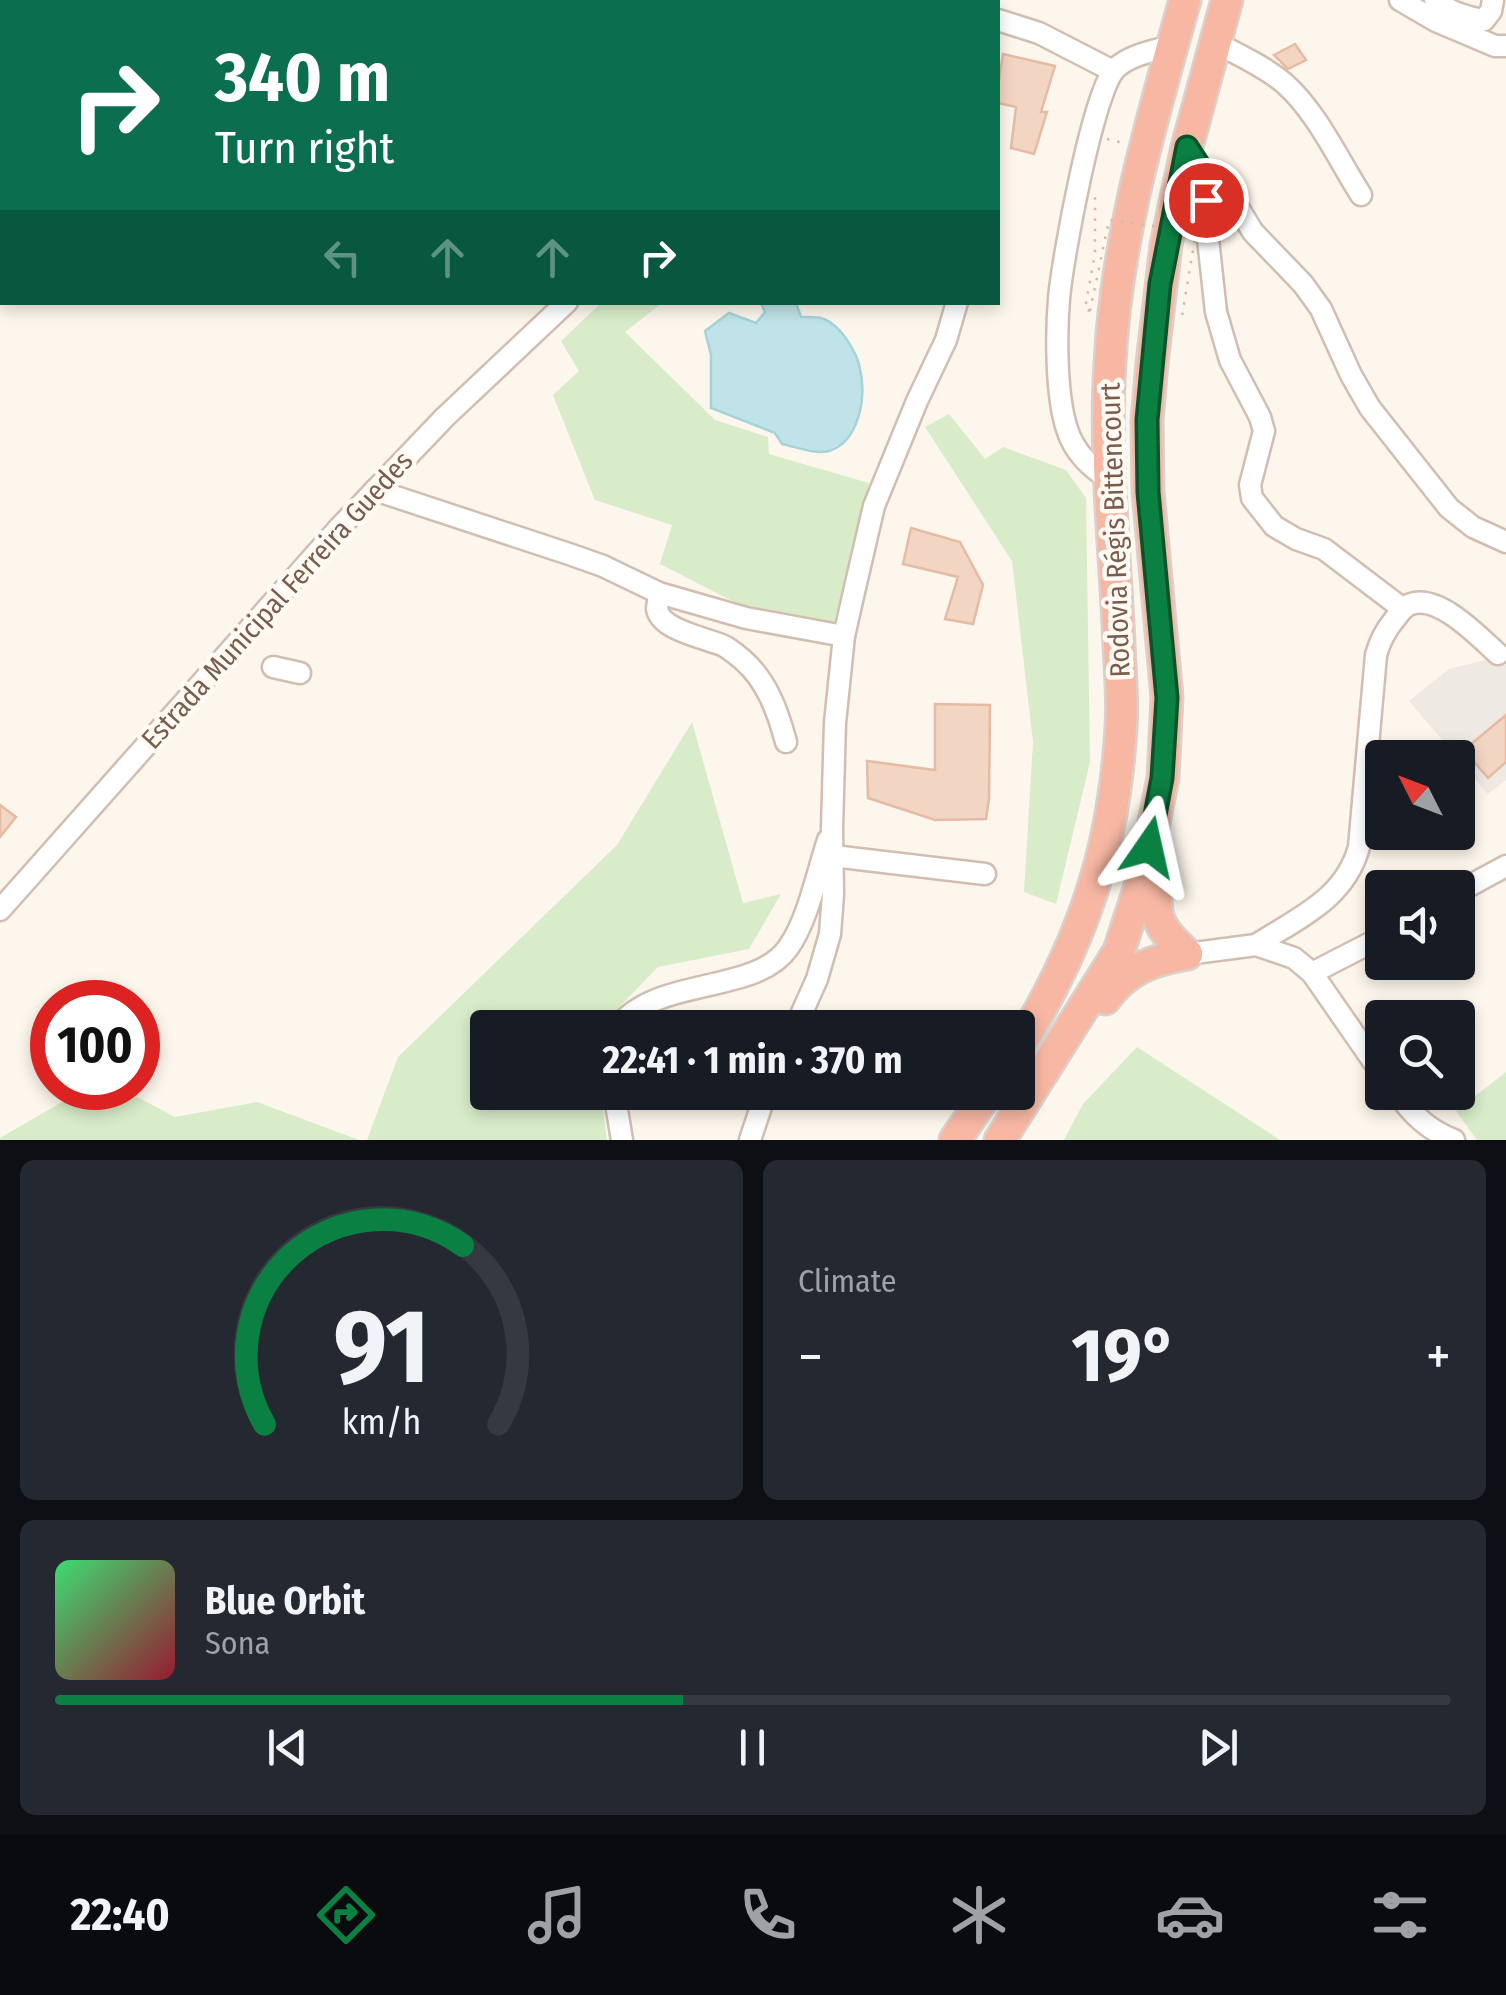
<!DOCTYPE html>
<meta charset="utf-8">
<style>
:root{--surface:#171b24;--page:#242831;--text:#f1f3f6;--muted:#9ea1a6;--line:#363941;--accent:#0b8043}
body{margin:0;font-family:"Fira Sans Condensed",sans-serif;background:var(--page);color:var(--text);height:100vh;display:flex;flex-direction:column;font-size:38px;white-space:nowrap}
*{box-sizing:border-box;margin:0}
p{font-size:32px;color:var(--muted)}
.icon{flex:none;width:55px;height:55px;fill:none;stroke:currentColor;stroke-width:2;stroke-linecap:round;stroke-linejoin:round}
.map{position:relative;height:1140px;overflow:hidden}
.details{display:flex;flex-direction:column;gap:20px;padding:20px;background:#0d0f14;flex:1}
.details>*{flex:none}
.top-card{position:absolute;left:0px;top:0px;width:1000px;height:305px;box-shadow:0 5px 15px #0003;background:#0b6e4f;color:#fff;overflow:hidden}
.needle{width:65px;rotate:312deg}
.tools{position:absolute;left:1365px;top:740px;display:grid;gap:20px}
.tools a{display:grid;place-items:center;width:110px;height:110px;border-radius:10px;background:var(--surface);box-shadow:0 5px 15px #0003;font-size:50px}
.speed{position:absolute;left:30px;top:980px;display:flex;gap:20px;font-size:50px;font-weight:700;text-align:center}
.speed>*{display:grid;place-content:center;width:130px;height:130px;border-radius:50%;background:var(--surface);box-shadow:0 5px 15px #0003;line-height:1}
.speed .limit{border:15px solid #d22;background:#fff;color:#111}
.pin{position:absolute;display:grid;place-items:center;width:85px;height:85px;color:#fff;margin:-42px;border:5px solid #fff;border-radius:50%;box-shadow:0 2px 10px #0007}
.me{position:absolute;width:110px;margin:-55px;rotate:11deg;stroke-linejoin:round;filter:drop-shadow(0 0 8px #0008)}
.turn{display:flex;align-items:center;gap:35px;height:210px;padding:0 50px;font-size:45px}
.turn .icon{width:130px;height:130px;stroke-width:2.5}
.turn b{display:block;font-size:70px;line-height:85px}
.lanes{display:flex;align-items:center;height:95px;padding:0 50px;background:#0003;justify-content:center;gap:50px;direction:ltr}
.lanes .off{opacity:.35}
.big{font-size:75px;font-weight:700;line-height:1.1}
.details .card{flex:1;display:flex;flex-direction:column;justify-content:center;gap:15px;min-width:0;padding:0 35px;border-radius:15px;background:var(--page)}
.details .dial{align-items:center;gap:0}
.dial svg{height:260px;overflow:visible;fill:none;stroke:var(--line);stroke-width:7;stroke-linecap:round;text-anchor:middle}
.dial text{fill:var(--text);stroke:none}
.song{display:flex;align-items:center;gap:30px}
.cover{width:120px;height:120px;border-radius:15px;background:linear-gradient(135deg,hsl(140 70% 55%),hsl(350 70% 35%))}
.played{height:10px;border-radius:5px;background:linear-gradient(90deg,var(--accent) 45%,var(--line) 45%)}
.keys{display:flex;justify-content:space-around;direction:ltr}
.heat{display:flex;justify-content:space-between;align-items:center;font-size:55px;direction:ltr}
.details .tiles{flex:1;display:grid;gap:20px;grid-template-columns:1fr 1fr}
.card:last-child{grid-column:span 2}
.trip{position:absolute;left:470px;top:1010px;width:565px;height:100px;border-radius:10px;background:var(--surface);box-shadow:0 5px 15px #0003;font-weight:700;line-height:100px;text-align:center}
.tab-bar{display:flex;height:160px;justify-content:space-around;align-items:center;background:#090b0e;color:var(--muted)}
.tab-bar .icon{width:70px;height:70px}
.tab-bar .current{color:var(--accent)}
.tab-bar b{font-size:45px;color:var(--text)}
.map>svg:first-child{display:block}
</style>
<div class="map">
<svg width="1506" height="1140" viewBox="0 0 1506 1140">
<rect width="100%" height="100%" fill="#fdf6ec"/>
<path fill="#efe9e4" d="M1506,655v125l-18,14 -79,-93 40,-32z"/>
<g fill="#d8ecc9">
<path d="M0,0h520v2h-518v185l-2,-1z"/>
<path d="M602,302l60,1 -37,29 90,88 53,17 1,17 100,29 -35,139 -96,-18 -78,-40 12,-39 -77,-25 -42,-105 26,-24 -18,-30z"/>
<path d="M949,414l36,45 18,-12 63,23 20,28 4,264 -34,142 -32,-12 9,-150 -21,-181 -87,-134z"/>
<path d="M692,722l51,181 38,-9 -32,55 -91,18 -58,60 -112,1v64l113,1 6,47h-240l31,-83 219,-212z"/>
<path d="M1137,1047l143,93h-216l19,-36z"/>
<path d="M1506,1072v68h-29l-21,-29z"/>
<path d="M86,1088h34l55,29 82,-15 102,38h-359v-2z"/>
</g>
<path fill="#bfe3e8" stroke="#a5d3da" stroke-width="2.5" d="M761,303h35l5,14c6,0 17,-1 23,2 17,7 33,33 36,50 7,27 -1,73 -31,82 -13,4 -33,-4 -47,-7l-7,-11 -64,-25v-53l-6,-24 24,-18 27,10 9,-11z"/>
<g fill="#f3d5c3" stroke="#e6bba3" stroke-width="2.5">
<path d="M1295,44l11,16 -18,9 -14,-14z"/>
<path d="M1003,54l52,12 -14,46h6l-13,42 -23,-6 5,-41 -18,-4v-17z"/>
<path d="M911,528l49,14 23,43 -10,39 -28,-5 13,-42 -55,-13z"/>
<path d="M935,704l55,1 -1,94 -3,20 -51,1 -67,-22 -1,-37 68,9z"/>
<path d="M1506,715v47l-18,16 -24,-28z"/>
<path d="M0,805l16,12 -16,20z"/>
</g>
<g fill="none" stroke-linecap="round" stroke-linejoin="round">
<g stroke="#d1beb0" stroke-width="25">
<g id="minor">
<path d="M1400,0l36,21 59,25h11"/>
<path d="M1435,0c13,11 32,18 49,20l7,-9 2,-11"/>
<path d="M972,2l1,-2"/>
<path d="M998,20l41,13 74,38"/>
<path d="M1215,42c23,13 49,24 69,41 33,29 54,76 77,112"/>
<path d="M1205,174l34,35 14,23 50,52 18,25 30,66 19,33 79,100 24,19 33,15"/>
<path d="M1207,178l-1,43 10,91 14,48 30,57 4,14 -14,54 2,13 22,28 22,13 28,10 79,60"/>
<path d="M1110,480c-20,-13 -36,-28 -43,-51 -11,-33 -11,-95 -8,-130 3,-38 34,-207 56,-230 14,-14 38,-18 57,-23"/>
<path d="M375,490l197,65 31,11 56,27 87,25 98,18"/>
<path d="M659,593c0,3 -2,14 -2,16 4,22 50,29 67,37 6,3 13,9 19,14 24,21 35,52 43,82"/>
<path d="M273,667l27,6"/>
<path d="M833,856l152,18"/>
<path d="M1458,892l48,-26"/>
<path d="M0,910l339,-382 106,-111 122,-115"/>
<path d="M1256,945c42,-27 89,-46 103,-98l17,-192c4,-15 9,-24 18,-35 5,-6 10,-14 17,-16 28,-10 68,33 87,50"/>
<path d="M1187,954l69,-9 38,13 18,15 70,101"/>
<path d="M1312,973l70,-36"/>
<path d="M617,1028c38,-52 138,-33 171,-80 20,-28 29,-75 40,-108"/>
<path d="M795,1028l22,-49 13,-45 3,-40 -1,-66 3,-105 9,-87 10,-44 20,-86 43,-105 29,-61 11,-38"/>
<path d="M614,1092l8,48"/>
<path d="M1396,1092c17,23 32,38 58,48"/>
<path d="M750,1140l16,-48"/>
</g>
</g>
<g stroke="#dad1cd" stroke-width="35">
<g id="highway">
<path d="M1156,869c0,45 -5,53 31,85"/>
<path d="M1105,999c21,-30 48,-39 82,-45"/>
<path d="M1018,1048c64,-105 96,-197 103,-321 2,-28 -1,-56 -2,-83 -4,-94 -15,-187 -9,-281 6,-124 42,-244 75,-363"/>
<path d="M955,1140l33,-48"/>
<path d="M1000,1140l119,-189 24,-74 20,-99 4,-81 -19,-205 -1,-72 5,-57 14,-118 21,-98 40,-147"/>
</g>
</g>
<g stroke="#d9b8a5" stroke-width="2.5" stroke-dasharray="2.5 8" stroke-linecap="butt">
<path d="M1107,139l16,4"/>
<path d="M1090,311l-5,-2 10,-56v-61"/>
</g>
<use href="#minor" stroke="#fff" stroke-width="20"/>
<use href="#highway" stroke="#f7b7a3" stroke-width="30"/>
<path stroke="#d9b8a5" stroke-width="2.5" stroke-dasharray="2.5 8" stroke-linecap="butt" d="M1090,311l19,-91 87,12 -15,90"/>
</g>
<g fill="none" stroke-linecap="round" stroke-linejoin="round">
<g stroke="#07532c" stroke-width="25">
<path id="route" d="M1149,847l13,-69 5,-80 -19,-206 -1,-72 13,-136 27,-137 20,31 -1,22"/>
</g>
<use href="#route" stroke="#0b8043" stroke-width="18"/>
</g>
<g text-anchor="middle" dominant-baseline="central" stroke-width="9" stroke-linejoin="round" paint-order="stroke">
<g font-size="28" fill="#7a5c4d" stroke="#fffaf3">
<text transform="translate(1115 530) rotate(-92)">Rodovia Régis Bittencourt</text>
<text transform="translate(277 600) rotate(-48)">Estrada Municipal Ferreira Guedes</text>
</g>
</g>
</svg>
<div class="tools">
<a><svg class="needle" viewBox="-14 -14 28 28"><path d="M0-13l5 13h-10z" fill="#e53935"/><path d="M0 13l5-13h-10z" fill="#9ea1a6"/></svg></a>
<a><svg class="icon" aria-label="sound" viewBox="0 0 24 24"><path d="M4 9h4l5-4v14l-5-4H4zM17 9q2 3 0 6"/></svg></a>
<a><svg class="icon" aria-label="search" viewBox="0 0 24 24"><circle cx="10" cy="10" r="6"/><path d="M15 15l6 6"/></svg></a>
</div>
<div class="speed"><div class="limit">100</div></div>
<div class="pin" style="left:1206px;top:200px;background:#d93025"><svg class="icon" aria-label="arrive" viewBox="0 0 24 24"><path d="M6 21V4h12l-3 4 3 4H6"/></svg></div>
<svg class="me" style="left:1149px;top:847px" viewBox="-20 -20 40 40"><path d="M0-17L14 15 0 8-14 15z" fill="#0b8043" stroke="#fff" stroke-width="4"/></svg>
<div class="trip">22:41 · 1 min · 370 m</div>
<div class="top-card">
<div class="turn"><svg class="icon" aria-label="right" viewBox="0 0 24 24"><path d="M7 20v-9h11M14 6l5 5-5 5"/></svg><div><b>340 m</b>Turn right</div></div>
<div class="lanes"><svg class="icon off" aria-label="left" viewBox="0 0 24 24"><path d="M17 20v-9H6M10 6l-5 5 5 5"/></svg><svg class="icon off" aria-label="ahead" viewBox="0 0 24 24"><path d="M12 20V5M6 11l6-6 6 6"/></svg><svg class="icon off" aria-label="ahead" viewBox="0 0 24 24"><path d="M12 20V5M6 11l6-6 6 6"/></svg><svg class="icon" aria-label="right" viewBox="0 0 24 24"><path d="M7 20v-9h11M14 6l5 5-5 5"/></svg></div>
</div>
</div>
<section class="details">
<div class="tiles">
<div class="card dial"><svg viewBox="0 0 100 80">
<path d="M14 69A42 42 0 1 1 86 69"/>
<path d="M14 69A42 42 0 0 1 75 14" stroke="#0b8043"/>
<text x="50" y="56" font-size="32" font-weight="700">91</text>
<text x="50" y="72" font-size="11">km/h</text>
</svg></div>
<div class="card"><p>Climate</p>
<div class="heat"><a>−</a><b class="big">19°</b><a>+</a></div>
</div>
<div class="card">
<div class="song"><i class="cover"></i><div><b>Blue Orbit</b><p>Sona</p></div></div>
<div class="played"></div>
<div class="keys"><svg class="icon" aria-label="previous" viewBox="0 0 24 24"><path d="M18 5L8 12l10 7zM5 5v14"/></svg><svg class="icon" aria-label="pause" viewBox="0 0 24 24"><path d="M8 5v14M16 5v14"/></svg><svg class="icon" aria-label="next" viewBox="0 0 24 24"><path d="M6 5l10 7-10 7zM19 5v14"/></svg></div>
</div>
</div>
</section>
<nav class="tab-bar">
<b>22:40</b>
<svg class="icon current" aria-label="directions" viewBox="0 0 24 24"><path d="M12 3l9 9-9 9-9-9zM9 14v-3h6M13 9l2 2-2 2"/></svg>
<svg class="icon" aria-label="music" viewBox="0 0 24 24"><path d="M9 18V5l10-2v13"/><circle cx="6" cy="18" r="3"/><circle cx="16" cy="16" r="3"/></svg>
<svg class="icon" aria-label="phone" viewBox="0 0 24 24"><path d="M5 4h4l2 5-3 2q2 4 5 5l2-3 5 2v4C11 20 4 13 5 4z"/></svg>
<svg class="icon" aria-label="climate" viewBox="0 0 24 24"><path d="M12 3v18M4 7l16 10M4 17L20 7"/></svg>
<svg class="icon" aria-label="car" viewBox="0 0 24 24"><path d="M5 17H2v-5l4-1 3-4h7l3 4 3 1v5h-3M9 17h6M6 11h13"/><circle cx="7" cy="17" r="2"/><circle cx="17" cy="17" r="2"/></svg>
<svg class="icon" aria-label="filters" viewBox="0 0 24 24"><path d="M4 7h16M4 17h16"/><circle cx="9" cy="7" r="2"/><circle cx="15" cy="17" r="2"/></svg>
</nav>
